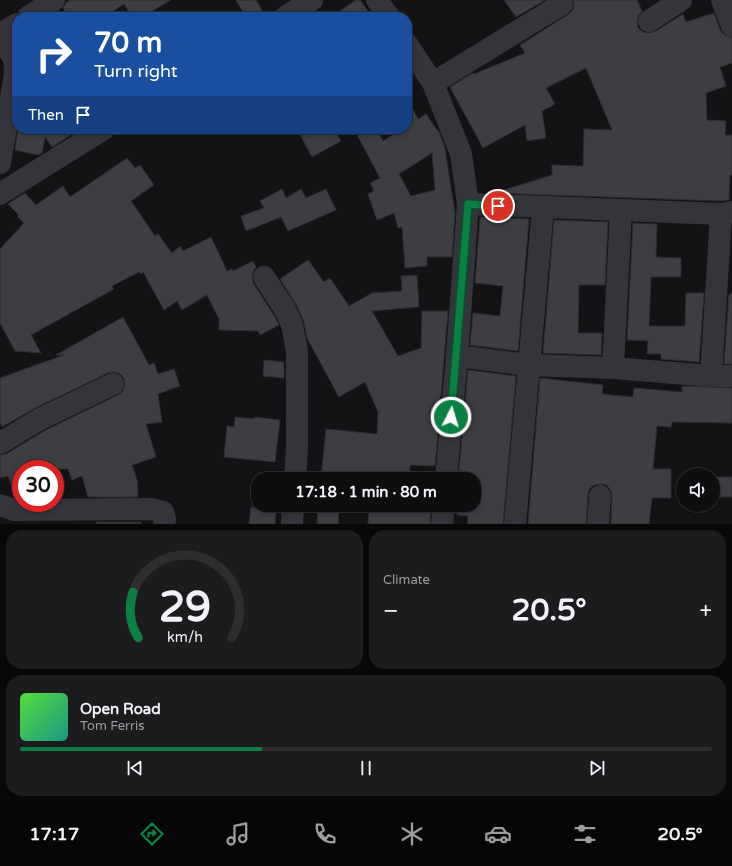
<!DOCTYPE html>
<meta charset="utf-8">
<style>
:root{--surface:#0e0e10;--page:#1c1c1e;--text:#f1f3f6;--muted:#9b9c9f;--line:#2e2e30;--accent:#0b8043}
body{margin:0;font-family:"Varela Round",sans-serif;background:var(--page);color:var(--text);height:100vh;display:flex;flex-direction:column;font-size:15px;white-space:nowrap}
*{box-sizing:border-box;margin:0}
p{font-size:13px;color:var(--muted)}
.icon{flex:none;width:22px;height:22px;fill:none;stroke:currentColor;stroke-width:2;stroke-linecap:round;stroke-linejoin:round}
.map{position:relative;height:524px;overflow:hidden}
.side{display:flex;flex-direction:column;gap:6px;padding:6px;background:#080809;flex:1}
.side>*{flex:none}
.banner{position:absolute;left:12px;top:12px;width:400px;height:122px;border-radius:16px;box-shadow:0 2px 6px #0003,0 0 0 1px var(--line);background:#1a4fa0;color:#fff;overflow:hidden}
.buttons{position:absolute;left:676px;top:468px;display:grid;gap:8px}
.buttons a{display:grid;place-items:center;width:44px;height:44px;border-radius:50%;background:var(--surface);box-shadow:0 2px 6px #0003,0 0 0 1px var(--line);font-size:20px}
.speed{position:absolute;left:12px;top:460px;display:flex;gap:8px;font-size:20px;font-weight:700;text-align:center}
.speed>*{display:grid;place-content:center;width:52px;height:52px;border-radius:50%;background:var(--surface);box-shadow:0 2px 6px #0003,0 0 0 1px var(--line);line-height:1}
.speed .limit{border:6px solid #d22;background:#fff;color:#111}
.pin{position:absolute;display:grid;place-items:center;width:34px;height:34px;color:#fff;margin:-17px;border:2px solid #fff;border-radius:50%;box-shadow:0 1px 4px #0007}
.me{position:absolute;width:44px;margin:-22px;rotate:5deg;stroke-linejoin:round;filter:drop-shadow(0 0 3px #0008)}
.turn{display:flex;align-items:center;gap:14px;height:84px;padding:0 16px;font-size:18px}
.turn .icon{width:52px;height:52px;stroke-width:2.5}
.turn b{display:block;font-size:28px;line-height:34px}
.then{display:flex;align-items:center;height:38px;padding:0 16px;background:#0003;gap:8px;font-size:15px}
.big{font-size:30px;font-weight:700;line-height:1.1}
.side .card{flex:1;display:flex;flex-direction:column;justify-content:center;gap:6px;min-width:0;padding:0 14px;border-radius:16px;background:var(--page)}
.side .dial{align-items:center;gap:0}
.dial svg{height:104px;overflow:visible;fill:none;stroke:var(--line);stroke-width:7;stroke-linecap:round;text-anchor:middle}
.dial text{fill:var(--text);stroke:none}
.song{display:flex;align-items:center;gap:12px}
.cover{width:48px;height:48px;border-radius:6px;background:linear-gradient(135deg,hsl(110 70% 55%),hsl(170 70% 35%))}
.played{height:4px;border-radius:2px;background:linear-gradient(90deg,var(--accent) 35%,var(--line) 35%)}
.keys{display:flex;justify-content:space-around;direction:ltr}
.heat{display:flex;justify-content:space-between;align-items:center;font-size:22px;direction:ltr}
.side .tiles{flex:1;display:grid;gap:6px;grid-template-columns:1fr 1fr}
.card:last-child{grid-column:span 2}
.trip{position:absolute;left:251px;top:472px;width:230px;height:40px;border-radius:16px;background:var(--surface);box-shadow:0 2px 6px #0003,0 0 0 1px var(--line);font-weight:700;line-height:40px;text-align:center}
.menu{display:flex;height:64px;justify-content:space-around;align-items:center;background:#060606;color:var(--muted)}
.menu .icon{width:28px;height:28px}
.menu .active{color:var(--accent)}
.menu b{font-size:18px;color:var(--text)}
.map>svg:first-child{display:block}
</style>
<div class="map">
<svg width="732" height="524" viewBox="0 0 732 524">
<rect width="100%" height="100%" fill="#131315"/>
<g fill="#3d3d42" stroke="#2d2d31" fill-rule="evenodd">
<path d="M70,0h101l-29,17h-10l-8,-13 -20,13h-35l-6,-9 3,-5z"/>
<path d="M236,0h20l10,17h-20z"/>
<path d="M356,0h4l12,17h-41z"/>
<path d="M504,0h41l-29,17z"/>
<path d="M573,0h64l5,11 -4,5 -1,6 1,6 5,4 6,1 7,-2 27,-17 3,8 28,-9 6,17 4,5 8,3v25l-12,4 6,19 -20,7 1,27 19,1 -1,14h7v40h-2l-1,25 -9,1 -226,-8 58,-18v-10l31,1 1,-37 28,1 -26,-62 -40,20 9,16 -13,7 4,27 -19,3 -2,-16 -42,23 -33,-61 23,-14 1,1 51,-21 -5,-8 49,-31 4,-4 1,-6z"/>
<path d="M407,98l11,21 8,-5 11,16h1l7,18 10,66 -3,43h-25v9l-22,2 -3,-41 -4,1 -4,-15 -17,7 -9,-26 6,-3 -4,-8 10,-5 -26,-49h23l6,12 19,-12h5zM432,153l3,37 -24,6 -12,-22z"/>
<path d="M18,129h62l-28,18 -7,-10 -3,16 -4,2 -23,-5z"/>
<path d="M297,129h37l7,12 -29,16z"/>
<path d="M127,158l8,10 5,-3 14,20 -23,16 24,35 3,-2 14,19 8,-7 3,5 28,-14 16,34 5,-2 1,2 20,-10 3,6 -3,5 -1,5 1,6 22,34 4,8 -19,10 -2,-4 -39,-1v-11l-12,-24 -25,15 -5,-9 -13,9 -21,-38 -2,2 -2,-2 -27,14 2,3 -83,46 10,18 -26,-2 -15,-28v-74l24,-26 -7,-7 2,-1 -11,-11 17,-11 11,12 27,-19 7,11z"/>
<path d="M282,189l4,9 15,-9 5,9 20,-9 10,21 -48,21 -7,-14 -35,14 -5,-15 23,-8 -4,-7z"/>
<path d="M480,217l49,2 -11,132 -48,-6 3,-32 27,3 3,-30 -28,-3z"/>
<path d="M554,220l54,2 -3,63h-26l-1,48h24l-1,22 -58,-2z"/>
<path d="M633,223l24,1 -1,33 25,1v19h-30l-2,49h36l1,-33h18l-5,69 -38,-3v-5h-14l1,-13 -21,-1z"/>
<path d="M308,260l16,22 6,-4 19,28 23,-13 30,-2 -1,-15 16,-1 2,32 -47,4 26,45 23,-8 1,-37h26l-13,155 -25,-1 -1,14h-90v-2h2l5,-48 51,5 1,-22 -13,-30 -26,15 -32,-59 -3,-16 -7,-16 -17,-27z"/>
<path d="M729,294h3v70h-8z"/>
<path d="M123,317l26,48 5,-2 4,11 16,-5 6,17 -22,8 4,28 -16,2 10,33 -24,8 6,18h-1l1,14h-50l-6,-21 -10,4 -4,-11h-47v28h-6l-7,-21 -8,2v-23l6,-1 40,-24 72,-35 5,-4 2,-6 -1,-7 -4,-4 -6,-2 -6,1 -73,35 -33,19 -2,-5v-44l64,-23h-8z"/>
<path d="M264,360l20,2v16l-21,-2z"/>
<path d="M468,370l48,6 -13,148h-36l1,-8 -11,-1 1,-10h16v-26h-13l1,-8h-3z"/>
<path d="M540,378l63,7 -1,9 31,3 1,-9 48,4v-6l50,2v35l-60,-1 -1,5 -14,-1 -4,43h18v29h-19l-3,26h-38l1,-27 -1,-6 -4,-6 -7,-1 -6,1 -5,4 -1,6 -2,29h-58z"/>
<path d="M235,417l19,2v-2l26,3 -5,42 -51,-5 3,-31 7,1z"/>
<rect x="713" y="477" width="19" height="20"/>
<path d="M318,505h21l-1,19h-21z"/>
<path d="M369,505h62l-1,19h-62z"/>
<path d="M251,507l25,3 -1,14h-26z"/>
<rect x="96" y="522" width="45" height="2"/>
</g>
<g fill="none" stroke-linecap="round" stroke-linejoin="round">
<g stroke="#34343a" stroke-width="22">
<path d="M377,0l12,17"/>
<path d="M722,0l10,26"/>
<path d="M28,17l26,-17"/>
<path d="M285,17l27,-17"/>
<path d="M649,21l32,-21"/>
<path d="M0,34l17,-10"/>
<path d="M0,40c12,14 15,15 15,34l-15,89"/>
<path d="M407,44l26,39 28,71 7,50 -11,152 -11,123"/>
<path d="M433,83l129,-79"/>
<path d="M0,194l104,-65"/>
<path d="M468,204l253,10 11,-2"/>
<path d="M264,277l22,34 6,14 5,26v96l-2,32"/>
<path d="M457,356l72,9 84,3 98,8h21"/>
<path d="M613,368l8,-158"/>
<path d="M711,376l10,-162"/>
<path d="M0,443l40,-24 73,-35"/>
<path d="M0,505l14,5 138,-1 11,3 2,7 -1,5"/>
<path d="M292,524l1,-19"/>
<path d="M442,524l2,-19"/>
<path d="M515,524l28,-316"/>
<path d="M598,524l2,-28"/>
</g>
</g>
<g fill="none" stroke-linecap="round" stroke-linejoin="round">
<g stroke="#07532c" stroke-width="10">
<path id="route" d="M451,417l17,-213 30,2"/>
</g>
<use href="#route" stroke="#0b8043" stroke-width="7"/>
</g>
</svg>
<div class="buttons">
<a><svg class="icon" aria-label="sound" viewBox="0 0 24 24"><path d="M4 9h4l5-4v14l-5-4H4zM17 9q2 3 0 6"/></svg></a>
</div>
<div class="speed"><div class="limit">30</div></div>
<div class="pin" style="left:498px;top:206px;background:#d93025"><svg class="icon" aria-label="arrive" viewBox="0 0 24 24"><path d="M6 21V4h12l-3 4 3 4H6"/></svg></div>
<svg class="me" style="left:451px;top:417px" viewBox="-20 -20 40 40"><circle r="17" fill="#0b8043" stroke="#fff" stroke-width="3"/><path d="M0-11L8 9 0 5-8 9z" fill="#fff"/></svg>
<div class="trip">17:18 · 1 min · 80 m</div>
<div class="banner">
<div class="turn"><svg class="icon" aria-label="right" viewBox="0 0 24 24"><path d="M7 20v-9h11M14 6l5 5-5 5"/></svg><div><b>70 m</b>Turn right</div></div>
<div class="then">Then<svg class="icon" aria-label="arrive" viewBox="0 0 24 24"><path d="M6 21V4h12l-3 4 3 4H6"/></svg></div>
</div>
</div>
<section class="side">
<div class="tiles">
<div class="card dial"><svg viewBox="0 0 100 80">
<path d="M14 69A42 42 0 1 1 86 69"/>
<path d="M14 69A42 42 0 0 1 10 34" stroke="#0b8043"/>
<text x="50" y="56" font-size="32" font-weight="700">29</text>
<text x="50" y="72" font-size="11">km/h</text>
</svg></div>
<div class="card"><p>Climate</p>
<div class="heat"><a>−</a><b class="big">20.5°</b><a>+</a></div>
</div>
<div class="card">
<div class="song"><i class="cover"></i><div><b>Open Road</b><p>Tom Ferris</p></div></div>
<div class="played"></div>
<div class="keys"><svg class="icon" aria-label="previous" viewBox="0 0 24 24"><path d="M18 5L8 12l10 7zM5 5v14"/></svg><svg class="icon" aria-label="pause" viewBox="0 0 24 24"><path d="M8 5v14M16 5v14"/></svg><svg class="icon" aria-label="next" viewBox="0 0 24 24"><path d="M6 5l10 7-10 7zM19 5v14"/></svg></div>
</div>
</div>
</section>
<nav class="menu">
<b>17:17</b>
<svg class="icon active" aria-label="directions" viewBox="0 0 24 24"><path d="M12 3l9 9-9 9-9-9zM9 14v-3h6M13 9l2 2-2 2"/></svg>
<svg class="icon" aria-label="music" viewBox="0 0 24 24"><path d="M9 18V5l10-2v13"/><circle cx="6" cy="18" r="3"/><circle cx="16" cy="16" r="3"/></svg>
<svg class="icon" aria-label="phone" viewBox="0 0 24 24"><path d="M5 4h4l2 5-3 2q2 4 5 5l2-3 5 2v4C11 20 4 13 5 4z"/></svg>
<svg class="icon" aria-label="climate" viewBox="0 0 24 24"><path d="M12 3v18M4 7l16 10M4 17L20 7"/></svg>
<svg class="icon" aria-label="car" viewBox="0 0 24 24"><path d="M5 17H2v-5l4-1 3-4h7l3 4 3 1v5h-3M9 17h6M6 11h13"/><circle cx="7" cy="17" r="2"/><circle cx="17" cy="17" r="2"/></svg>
<svg class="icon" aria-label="filters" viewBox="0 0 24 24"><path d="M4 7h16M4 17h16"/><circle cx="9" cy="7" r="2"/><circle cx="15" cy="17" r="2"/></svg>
<b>20.5°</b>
</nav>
